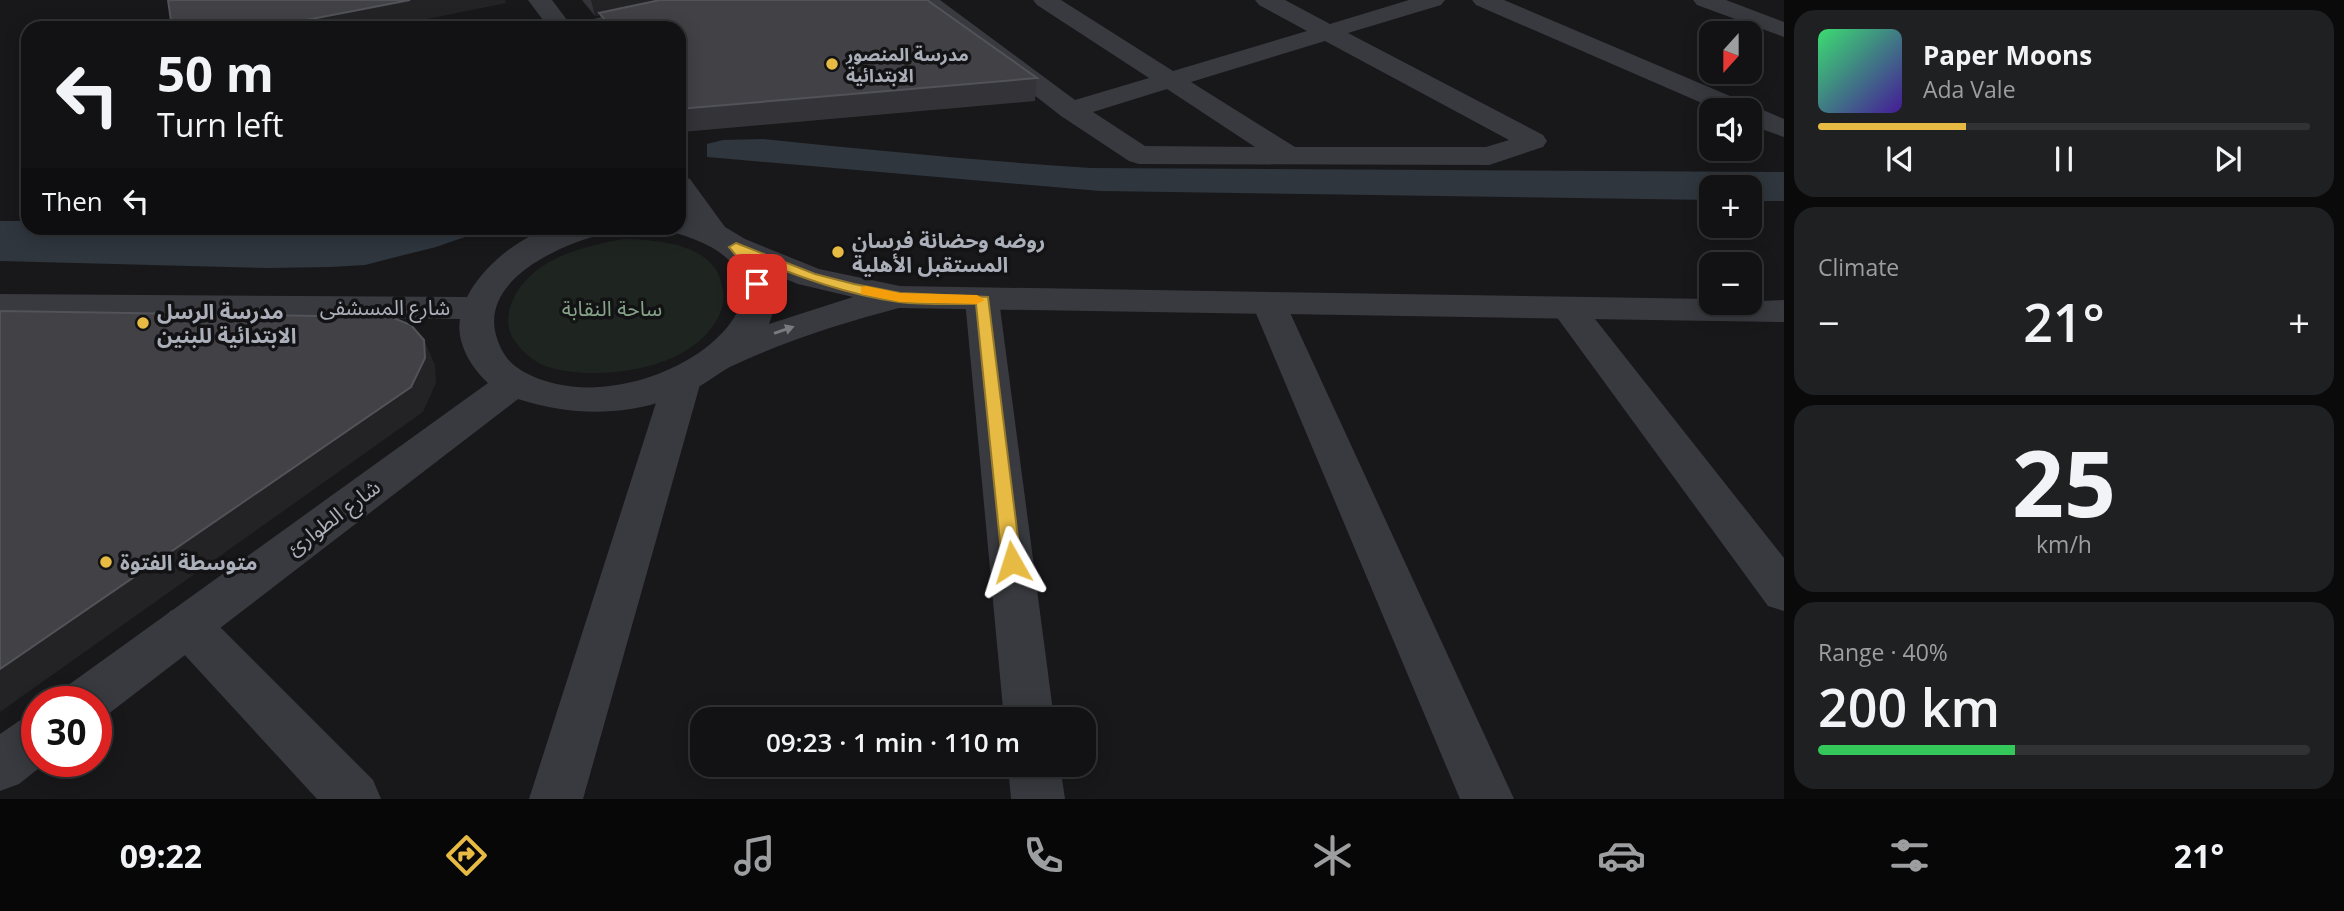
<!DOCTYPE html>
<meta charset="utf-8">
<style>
:root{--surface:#121214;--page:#1f2022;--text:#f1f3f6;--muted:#9c9ea0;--line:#313234;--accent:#e7bb43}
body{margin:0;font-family:"Open Sans","Noto Sans Arabic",sans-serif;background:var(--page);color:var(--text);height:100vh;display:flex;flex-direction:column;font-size:26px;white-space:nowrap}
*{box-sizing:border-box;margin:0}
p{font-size:23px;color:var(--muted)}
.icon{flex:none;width:38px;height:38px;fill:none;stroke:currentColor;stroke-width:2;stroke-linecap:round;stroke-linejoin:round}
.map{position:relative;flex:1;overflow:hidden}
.drawer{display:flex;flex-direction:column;gap:10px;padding:10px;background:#0a0a0b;width:560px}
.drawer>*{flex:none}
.top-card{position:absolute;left:21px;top:21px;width:665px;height:214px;border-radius:21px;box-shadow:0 4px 18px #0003,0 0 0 2px var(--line);background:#121214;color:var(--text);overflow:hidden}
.needle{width:46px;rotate:201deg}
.tools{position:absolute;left:1699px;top:21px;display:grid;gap:14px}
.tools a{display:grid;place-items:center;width:63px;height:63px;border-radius:14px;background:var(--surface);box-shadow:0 4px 18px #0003,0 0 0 2px var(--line);font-size:35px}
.speed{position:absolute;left:21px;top:686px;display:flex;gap:14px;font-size:35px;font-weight:700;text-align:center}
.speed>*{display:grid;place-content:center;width:91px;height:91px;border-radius:50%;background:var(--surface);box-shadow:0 4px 18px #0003,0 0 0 2px var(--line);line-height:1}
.speed .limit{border:10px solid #d22;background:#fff;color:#111}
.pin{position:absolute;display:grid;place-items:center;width:60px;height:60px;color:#fff;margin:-30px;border-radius:14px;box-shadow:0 4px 10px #0006}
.me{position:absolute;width:77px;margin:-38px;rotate:354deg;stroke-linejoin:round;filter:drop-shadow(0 0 5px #0008)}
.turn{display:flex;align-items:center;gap:24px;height:147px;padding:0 21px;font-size:32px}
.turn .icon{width:91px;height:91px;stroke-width:2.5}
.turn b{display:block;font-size:49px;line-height:60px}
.then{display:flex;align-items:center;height:66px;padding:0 21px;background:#0003;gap:14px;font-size:26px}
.big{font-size:52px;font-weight:600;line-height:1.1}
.drawer .card{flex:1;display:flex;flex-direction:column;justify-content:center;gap:10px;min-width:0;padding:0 24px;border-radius:21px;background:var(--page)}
.drawer .dial{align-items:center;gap:0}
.dial b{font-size:91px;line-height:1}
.song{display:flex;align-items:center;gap:21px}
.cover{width:84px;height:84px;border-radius:10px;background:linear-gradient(135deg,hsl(140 70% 55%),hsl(260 70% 35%))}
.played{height:7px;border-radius:4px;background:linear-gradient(90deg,var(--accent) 30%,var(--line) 30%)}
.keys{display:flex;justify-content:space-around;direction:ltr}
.heat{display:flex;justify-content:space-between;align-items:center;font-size:38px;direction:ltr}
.charge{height:10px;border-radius:5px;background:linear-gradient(90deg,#34c759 40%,var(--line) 0)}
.trip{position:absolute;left:690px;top:707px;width:406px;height:70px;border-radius:21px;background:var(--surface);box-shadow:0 4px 18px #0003,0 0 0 2px var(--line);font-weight:600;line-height:70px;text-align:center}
.tabs{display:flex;height:112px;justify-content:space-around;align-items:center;background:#070708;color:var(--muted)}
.tabs .icon{width:49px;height:49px}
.tabs .active{color:var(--accent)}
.tabs b{font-size:32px;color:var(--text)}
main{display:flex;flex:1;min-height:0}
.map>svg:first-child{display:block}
</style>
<main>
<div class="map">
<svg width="1784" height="799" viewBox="0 0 1784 799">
<rect width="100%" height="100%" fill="#18181a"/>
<path fill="#1e2520" d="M625,239c34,1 90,5 97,47 3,13 1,24 -6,35 -28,49 -115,60 -164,47 -16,-4 -29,-15 -38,-28 -8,-12 -7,-27 -1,-40 19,-42 71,-54 112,-61z"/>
<g fill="#2f363e">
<path d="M763,139c109,11 218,22 328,29l693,4v29h-34v-14h-38l-1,13 -611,-9 -393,-34v-13l16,-4z"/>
<path d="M0,221h28v7h463l-55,19 -40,10 -31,8 -34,2 -63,1 -268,-7z"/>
</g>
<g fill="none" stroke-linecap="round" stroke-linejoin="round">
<g fill="#393a3f" fill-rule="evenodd">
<path d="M679,0h43l-4,5 -102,23h-44l3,-5z"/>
<path d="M913,0h27l135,100 74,-22 -112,-73 -4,-5h28l112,71 134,-40 -48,-26 -4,-5h30l45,24 79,-24h36l-4,5 -93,28 195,102 4,6 -4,6 -54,18 -350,-1 -10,-3 -68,-45zM1325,41l184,99 -23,7h-191l-104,-65zM1167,89l88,58 -110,-1 -52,-34z"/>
<path d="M1472,0h32l280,119v18l-34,-12v-15h-32l-242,-105z"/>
<path d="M1693,0h33l58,22v15l-87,-32z"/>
<path d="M982,289l12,3 5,8 55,419h-50l-39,-419 5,-8z"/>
<path d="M1269,293l12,3 5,8 228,495h-54l-208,-495 5,-8z"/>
<path d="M1568,297l12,3 204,258v53l-16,-5 -212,-290 -5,-8 5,-8z"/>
<path d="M682,368l13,4 6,9 -118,418h-54l134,-418 6,-9z"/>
<path d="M187,605l17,6 169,169 8,19h-64l-147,-160 -7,-14 7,-14z"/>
<path d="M1008,765h52l5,34h-54z"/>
</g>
<g fill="#393a3f" fill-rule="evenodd">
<path d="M528,0h24l21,28h-24z"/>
<path d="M679,176l11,3 35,48 20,12 74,30 81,17 812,13v4l72,-3v22l-885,-14c-57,15 -114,33 -167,58 -11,5 -21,14 -32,20 -59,30 -119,33 -182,13l-415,319 -7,3v-19h-36l7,-16 421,-303c-17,-16 -32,-40 -28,-64l-460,-3v-22l467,3c15,-30 54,-63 87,-69 16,-3 34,0 50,0l-5,7c-41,11 -118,45 -103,100 5,17 12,28 28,37 119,65 332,-94 144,-141l-2,-3h13v-14l6,1 -6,-8zM770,273l28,11 55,13 -84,27c7,-18 11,-34 1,-51z"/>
<path d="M37,714v47h11l-29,23 -19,7v-57l19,-13z"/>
</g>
</g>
<path fill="#343438" d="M582,0h345l110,78 -2,23 -353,31 -3,-3v-101h-76l-3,-13 -5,1z"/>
<g fill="#232326">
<path d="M410,0h95l1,3 -123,25h-118z"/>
<path d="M591,0h78l-70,13 1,2 -5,1z"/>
<path d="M424,340l11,25 1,18 -13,29 -423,300v-43z"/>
</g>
<g fill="#414146" stroke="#515358" stroke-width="2">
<path d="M168,0h242l-145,28h-93z"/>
<path d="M660,0h267l110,78 -358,31v-81h-67l-13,-15z"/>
<path d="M0,311l391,6 20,8 13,15 1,18 -14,29 -411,282z"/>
</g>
<defs><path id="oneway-solid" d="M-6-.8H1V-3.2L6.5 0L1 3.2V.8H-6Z" transform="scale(1.75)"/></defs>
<use fill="#787a82" href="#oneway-solid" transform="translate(784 330) rotate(-19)"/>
<path fill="#e7bb43" stroke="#967a2c" stroke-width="2" d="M736,243l79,31 39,10 46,9 88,4 33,265 -3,5 -6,3 -7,-3 -3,-5 -26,-258c-25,0 -52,1 -77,-2 -51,-7 -99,-25 -147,-44l10,12 2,14 -7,4 -5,-1 -4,-17 -19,-23z"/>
<path fill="#f59e0b" d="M866,286l34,7 77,2 8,5 -8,4 -77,-2 -39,-8v-7z"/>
<g fill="#e7bb43" stroke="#131315" stroke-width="2.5">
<circle cx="832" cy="64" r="7"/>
<circle cx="838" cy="252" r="7"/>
<circle cx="143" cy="323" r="7"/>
<circle cx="106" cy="562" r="7"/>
</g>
<g text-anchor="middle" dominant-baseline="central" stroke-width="7" stroke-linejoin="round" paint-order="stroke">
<g font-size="18" font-weight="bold" fill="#abafb9" stroke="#131315" text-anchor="start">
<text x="846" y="54">مدرسة المنصور<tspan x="846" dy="21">الابتدائية</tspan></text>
</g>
<g font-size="21" font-weight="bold" fill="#abafb9" stroke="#131315" text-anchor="start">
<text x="852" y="240">روضه وحضانة فرسان<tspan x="852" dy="24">المستقبل الأهلية</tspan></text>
<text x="157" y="311">مدرسة الرسل<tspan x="157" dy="24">الابتدائية للبنين</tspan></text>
<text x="120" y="562">متوسطة الفتوة</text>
</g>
<g font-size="21" fill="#abafb9" stroke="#131315">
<text x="385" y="307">شارع المسشفى</text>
<text transform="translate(333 517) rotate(-37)">شارع الطوارئ</text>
</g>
<g font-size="21" fill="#84a388" stroke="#131315">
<text x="612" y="308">ساحة النقابة</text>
</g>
</g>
</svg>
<div class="tools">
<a><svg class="needle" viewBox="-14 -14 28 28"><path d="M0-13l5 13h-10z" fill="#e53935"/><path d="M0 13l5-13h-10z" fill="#9c9ea0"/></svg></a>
<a><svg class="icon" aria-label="sound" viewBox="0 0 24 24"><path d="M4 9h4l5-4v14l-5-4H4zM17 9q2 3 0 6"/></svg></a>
<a>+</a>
<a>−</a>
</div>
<div class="speed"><div class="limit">30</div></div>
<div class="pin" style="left:757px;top:284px;background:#d93025"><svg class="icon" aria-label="arrive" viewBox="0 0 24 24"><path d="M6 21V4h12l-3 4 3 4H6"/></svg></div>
<svg class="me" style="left:1012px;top:562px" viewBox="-20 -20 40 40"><path d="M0-17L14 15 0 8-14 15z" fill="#e7bb43" stroke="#fff" stroke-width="4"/></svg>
<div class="trip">09:23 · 1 min · 110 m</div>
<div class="top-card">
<div class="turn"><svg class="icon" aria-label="left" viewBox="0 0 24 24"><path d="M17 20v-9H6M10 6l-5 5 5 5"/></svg><div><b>50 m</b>Turn left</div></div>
<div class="then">Then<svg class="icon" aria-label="left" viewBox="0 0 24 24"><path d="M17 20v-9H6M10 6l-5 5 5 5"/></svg></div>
</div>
</div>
<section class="drawer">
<div class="card">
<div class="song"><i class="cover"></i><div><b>Paper Moons</b><p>Ada Vale</p></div></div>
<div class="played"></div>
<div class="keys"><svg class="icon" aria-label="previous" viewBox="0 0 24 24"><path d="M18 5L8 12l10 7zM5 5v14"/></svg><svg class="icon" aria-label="pause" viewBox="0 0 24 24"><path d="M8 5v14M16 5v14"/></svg><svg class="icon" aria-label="next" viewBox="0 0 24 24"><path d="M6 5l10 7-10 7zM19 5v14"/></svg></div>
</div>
<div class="card"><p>Climate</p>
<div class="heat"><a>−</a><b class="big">21°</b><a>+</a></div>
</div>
<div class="card dial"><b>25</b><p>km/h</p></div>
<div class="card"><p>Range · 40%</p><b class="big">200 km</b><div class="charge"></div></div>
</section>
</main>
<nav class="tabs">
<b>09:22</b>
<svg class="icon active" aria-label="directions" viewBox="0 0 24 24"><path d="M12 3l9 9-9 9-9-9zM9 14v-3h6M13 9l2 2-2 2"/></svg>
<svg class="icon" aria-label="music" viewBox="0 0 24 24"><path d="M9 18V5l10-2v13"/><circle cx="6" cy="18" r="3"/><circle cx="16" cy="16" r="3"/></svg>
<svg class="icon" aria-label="phone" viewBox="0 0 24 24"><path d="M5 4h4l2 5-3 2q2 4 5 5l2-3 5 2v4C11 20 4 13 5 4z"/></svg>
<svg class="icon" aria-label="climate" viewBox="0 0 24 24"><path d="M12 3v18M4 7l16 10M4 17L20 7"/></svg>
<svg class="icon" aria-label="car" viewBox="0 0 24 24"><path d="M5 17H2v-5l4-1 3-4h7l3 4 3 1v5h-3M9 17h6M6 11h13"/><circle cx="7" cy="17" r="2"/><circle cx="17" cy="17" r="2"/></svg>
<svg class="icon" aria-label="filters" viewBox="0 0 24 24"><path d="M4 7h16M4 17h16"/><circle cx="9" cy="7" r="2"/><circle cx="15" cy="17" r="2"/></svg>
<b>21°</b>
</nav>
